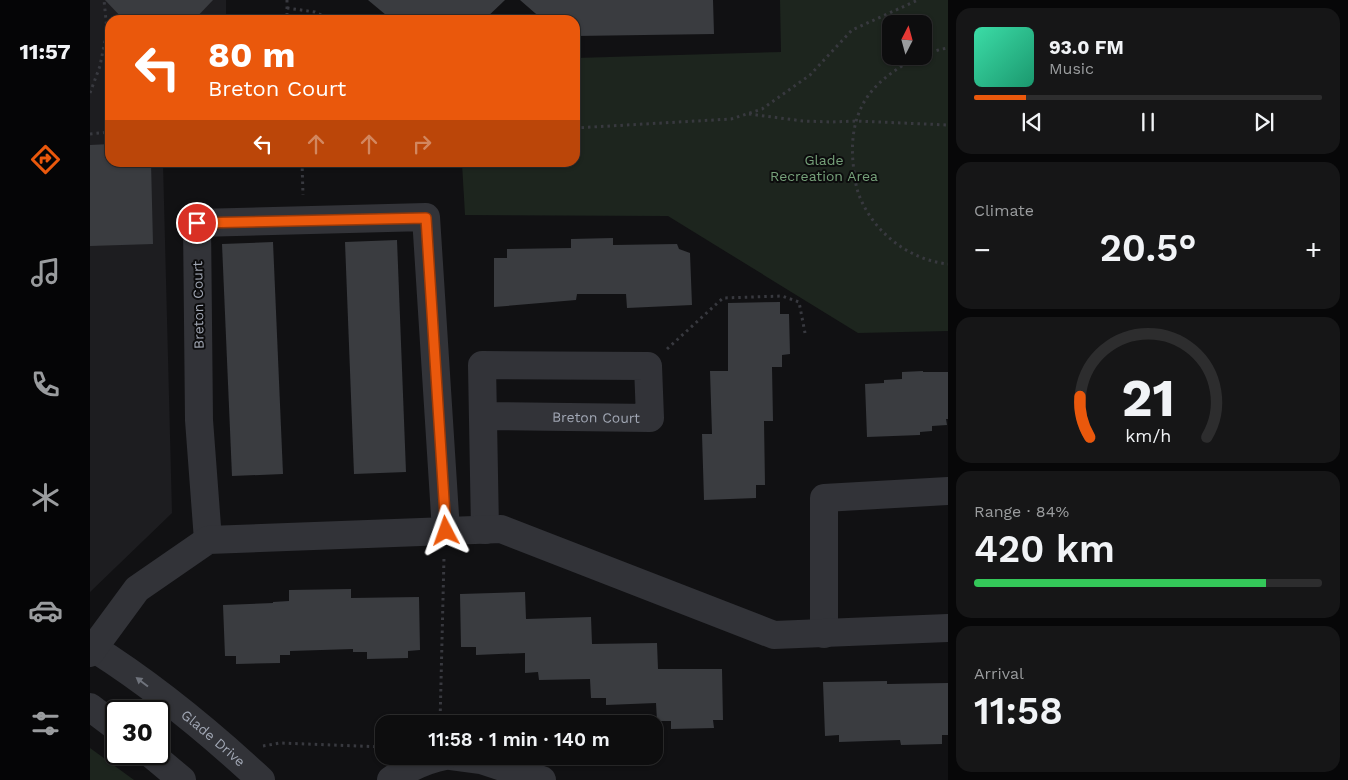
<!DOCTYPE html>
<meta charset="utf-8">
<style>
:root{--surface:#0d0d0e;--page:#161617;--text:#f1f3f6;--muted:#9a9c9e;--line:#2d2d2e;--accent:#ea580c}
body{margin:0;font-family:"Work Sans",sans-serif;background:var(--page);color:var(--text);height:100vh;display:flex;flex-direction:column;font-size:19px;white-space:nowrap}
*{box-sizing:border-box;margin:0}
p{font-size:16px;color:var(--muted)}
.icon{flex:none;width:28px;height:28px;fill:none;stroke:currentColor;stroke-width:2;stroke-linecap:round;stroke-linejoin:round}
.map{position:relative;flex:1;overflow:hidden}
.panel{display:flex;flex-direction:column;gap:8px;padding:8px;background:#070708;width:400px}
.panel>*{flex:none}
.hud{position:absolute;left:15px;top:15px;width:475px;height:152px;border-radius:15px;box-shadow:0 1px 4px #0004,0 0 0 1px var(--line);background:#ea580c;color:#fff;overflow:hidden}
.needle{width:32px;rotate:6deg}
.controls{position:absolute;left:792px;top:15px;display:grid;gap:10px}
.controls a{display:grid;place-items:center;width:50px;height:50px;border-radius:10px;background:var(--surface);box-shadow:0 1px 4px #0004,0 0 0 1px var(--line);font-size:25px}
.speed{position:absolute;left:15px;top:700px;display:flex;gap:10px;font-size:25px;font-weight:700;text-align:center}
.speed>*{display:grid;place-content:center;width:65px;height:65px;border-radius:50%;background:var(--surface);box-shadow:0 1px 4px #0004,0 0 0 1px var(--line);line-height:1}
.speed .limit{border:2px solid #111;border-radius:8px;background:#fff;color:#111}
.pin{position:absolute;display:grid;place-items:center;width:42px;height:42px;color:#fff;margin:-21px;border:2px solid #fff;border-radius:50%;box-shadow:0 1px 5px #0007}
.me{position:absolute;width:55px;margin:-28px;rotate:356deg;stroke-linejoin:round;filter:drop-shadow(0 0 4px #0008)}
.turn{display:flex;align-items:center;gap:18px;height:105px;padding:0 20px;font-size:22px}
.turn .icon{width:65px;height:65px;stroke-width:2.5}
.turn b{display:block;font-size:35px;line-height:42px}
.lanes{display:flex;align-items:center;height:48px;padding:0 20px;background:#0003;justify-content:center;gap:25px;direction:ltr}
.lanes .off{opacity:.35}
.big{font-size:38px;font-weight:600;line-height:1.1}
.panel .tile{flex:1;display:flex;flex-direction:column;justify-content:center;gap:8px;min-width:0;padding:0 18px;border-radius:15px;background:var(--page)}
.panel .dial{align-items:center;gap:0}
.dial svg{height:130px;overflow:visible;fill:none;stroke:var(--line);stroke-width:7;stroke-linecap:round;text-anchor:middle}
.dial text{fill:var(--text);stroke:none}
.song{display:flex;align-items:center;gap:15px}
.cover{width:60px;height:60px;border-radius:8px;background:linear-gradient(135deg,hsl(160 70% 55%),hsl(160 70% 35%))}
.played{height:5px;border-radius:2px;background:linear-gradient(90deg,var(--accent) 15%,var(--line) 15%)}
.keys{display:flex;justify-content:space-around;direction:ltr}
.heat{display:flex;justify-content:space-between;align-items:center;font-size:28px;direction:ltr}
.charge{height:8px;border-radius:4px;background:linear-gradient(90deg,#34c759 84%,var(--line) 0)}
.trip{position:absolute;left:285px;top:715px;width:288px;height:50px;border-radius:15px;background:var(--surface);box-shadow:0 1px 4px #0004,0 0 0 1px var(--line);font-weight:600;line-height:50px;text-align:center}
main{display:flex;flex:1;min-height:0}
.tab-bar{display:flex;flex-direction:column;width:90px;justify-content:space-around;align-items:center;background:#050506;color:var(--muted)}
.tab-bar .icon{width:35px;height:35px}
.tab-bar .selected{color:var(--accent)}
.tab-bar b{font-size:22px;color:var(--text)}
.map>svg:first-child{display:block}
</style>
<main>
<nav class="tab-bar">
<b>11:57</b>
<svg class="icon selected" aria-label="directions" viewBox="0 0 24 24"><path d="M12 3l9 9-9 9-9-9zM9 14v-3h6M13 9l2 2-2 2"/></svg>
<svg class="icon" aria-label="music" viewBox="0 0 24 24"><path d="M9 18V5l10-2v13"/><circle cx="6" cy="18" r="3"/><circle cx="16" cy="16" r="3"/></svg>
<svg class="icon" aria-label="phone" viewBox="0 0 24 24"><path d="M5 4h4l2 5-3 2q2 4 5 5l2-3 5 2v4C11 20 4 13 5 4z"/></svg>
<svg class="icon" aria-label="climate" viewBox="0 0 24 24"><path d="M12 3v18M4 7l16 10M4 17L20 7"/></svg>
<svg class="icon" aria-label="car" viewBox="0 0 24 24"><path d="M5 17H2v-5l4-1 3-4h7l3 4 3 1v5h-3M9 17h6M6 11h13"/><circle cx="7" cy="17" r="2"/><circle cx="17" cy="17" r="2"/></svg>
<svg class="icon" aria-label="filters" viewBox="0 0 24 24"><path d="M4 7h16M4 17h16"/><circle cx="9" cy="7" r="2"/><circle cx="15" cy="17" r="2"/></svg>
</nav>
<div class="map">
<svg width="858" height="780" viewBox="0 0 858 780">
<rect width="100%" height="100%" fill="#111113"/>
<path fill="#1d1d20" d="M0,0h136v20h-116v142l53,1 9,350 -82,79z"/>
<g fill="#1d251e" fill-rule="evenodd">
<path d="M690,0h168v331l-90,2 -190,-117 -203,-1 -3,-52 113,-1v-104l206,-6zM801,24h33v32h-33z"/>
<path d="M0,748l44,32h-44z"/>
</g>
<g fill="#3a3c40">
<path d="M15,0h108l-19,20h-70z"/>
<path d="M278,0h137l-21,20h-92z"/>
<path d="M430,0h193l1,34 -139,2v-16h-32z"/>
<path d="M20,144v18h41l2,82 -63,2v-101z"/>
<path d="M523,238v7l64,-1 2,5 11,4 2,52 -65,3 -1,-14h-49l-1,6 -82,7v-49h13v-9l64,-1v-9z"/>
<path d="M307,240l9,232 -52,2 -9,-232z"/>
<path d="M183,242l10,232 -51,2 -10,-232z"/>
<path d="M690,302v12h9l1,40 -8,1v12h-10l1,54h-9l1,64h-9v13l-52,2 -2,-66h10l-2,-63h18v-68z"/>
<path d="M833,371v1h25v47h-2l1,6 -15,1v5l-12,1v3l-53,2 -2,-53 19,-1v-3l18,-1v-7z"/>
<path d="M261,589v9l68,-1 1,53 -12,1v7l-41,1v-7h-14v-3l-63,2v4h-10v8l-44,1v-8h-11l-2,-51 50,-2v-1l16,-1v-11z"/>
<path d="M435,592l1,27 65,-2 1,27 65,-1 1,26h64l1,51h-10l1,8 -43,1v-8h-14l-1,-18 -50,2v-7h-15l-1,-19 -51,1 -1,-8 -13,1v-20l-49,2v-8h-15l-1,-53z"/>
<path d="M797,681v3l61,-1v52h-6v9l-41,1 -1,-5 -61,2v-7l-14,1 -2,-54z"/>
</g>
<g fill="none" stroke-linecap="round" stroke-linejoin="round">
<g stroke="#38393f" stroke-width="3" stroke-dasharray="2.5 4" stroke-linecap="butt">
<path d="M197,0v20"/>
<path d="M197,8l28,4 17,8"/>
<path d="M17,35l3,55"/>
<path d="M834,54l18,-5 6,-1"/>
<path d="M829,56c-20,11 -41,24 -53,43 -12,18 -15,42 -13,63 1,11 2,22 6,33 14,37 50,65 89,69"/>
<path d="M0,93l10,-27 7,-36 -3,-30"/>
<path d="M659,114l54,7 29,1 24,-1 92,4"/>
<path d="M485,128l156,-9 31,-10 48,-34 42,-45 66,-30"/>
<path d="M0,134l20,-2"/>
<path d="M212,162l1,33"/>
<path d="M577,349l56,-51 59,-2 17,6 6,31"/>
<path d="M350,724l4,-167"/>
<path d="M173,746l17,-3 104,4"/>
<path d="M23,753l13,10"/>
</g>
<g stroke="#323338" stroke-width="28">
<path id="s1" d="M394,416l166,2 -2,-52 -166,-1 3,165"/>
<path d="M118,540l-9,-120 -2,-197 229,-6 20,314"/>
<path d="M734,634v-136l124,-7"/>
<path id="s2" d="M0,646c61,38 118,85 171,134"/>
<path d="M0,653l47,-64 71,-49 293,-11 273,106 174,-7"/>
<path d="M0,707l26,20"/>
<path d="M61,754l31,26"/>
<path d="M361,756l30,4 61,20"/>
<path d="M301,780c17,-12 34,-20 54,-24"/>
</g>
</g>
<defs><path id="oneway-solid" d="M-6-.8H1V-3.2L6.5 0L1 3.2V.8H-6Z" transform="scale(1.25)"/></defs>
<use fill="#6f737c" href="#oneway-solid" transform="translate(52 682) rotate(-143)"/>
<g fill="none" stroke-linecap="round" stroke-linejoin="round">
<g stroke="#983908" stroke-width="12">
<path id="route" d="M107,223l229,-5 20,313"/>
</g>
<use href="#route" stroke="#ea580c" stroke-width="9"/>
</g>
<g text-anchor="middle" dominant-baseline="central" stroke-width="4" stroke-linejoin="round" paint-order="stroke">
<g font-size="14" fill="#76a17a" stroke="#0c0c0d">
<text x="734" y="160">Glade<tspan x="734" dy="16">Recreation Area</tspan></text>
</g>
<g font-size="14" fill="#a1a7b4" stroke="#0c0c0d">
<text transform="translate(108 305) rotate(-91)">Breton Court</text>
<text stroke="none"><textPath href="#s1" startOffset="112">Breton Court</textPath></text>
<text stroke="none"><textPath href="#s2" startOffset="154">Glade Drive</textPath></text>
</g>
</g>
</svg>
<div class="controls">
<a><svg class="needle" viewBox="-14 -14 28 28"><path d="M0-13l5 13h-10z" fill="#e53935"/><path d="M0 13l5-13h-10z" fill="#9a9c9e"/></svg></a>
</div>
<div class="speed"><div class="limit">30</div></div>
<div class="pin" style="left:107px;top:223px;background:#d93025"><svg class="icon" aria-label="arrive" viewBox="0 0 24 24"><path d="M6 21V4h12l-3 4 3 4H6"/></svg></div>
<svg class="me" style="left:356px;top:531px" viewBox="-20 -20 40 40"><path d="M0-17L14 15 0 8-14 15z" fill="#ea580c" stroke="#fff" stroke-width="4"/></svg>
<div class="trip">11:58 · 1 min · 140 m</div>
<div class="hud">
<div class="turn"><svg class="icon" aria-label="left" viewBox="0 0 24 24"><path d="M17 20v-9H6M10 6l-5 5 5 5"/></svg><div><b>80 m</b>Breton Court</div></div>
<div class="lanes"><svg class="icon" aria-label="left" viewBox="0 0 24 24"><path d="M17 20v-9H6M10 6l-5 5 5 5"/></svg><svg class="icon off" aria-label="ahead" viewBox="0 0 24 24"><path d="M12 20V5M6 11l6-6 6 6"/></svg><svg class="icon off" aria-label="ahead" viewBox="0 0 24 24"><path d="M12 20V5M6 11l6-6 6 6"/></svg><svg class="icon off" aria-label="right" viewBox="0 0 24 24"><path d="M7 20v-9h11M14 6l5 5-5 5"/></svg></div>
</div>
</div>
<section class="panel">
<div class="tile">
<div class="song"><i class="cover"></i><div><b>93.0 FM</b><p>Music</p></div></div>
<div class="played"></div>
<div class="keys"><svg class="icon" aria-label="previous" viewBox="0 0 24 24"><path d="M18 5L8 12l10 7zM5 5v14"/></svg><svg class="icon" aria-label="pause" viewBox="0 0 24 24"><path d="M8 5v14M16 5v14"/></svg><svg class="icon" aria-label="next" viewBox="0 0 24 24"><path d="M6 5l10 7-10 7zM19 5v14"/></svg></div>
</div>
<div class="tile"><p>Climate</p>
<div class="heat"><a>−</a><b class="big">20.5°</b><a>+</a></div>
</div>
<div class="tile dial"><svg viewBox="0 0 100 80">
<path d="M14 69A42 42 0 1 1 86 69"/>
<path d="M14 69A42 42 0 0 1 8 44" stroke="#ea580c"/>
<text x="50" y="56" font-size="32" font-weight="700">21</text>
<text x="50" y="72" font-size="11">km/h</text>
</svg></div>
<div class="tile"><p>Range · 84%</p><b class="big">420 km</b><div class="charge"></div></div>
<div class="tile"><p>Arrival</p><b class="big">11:58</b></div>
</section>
</main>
